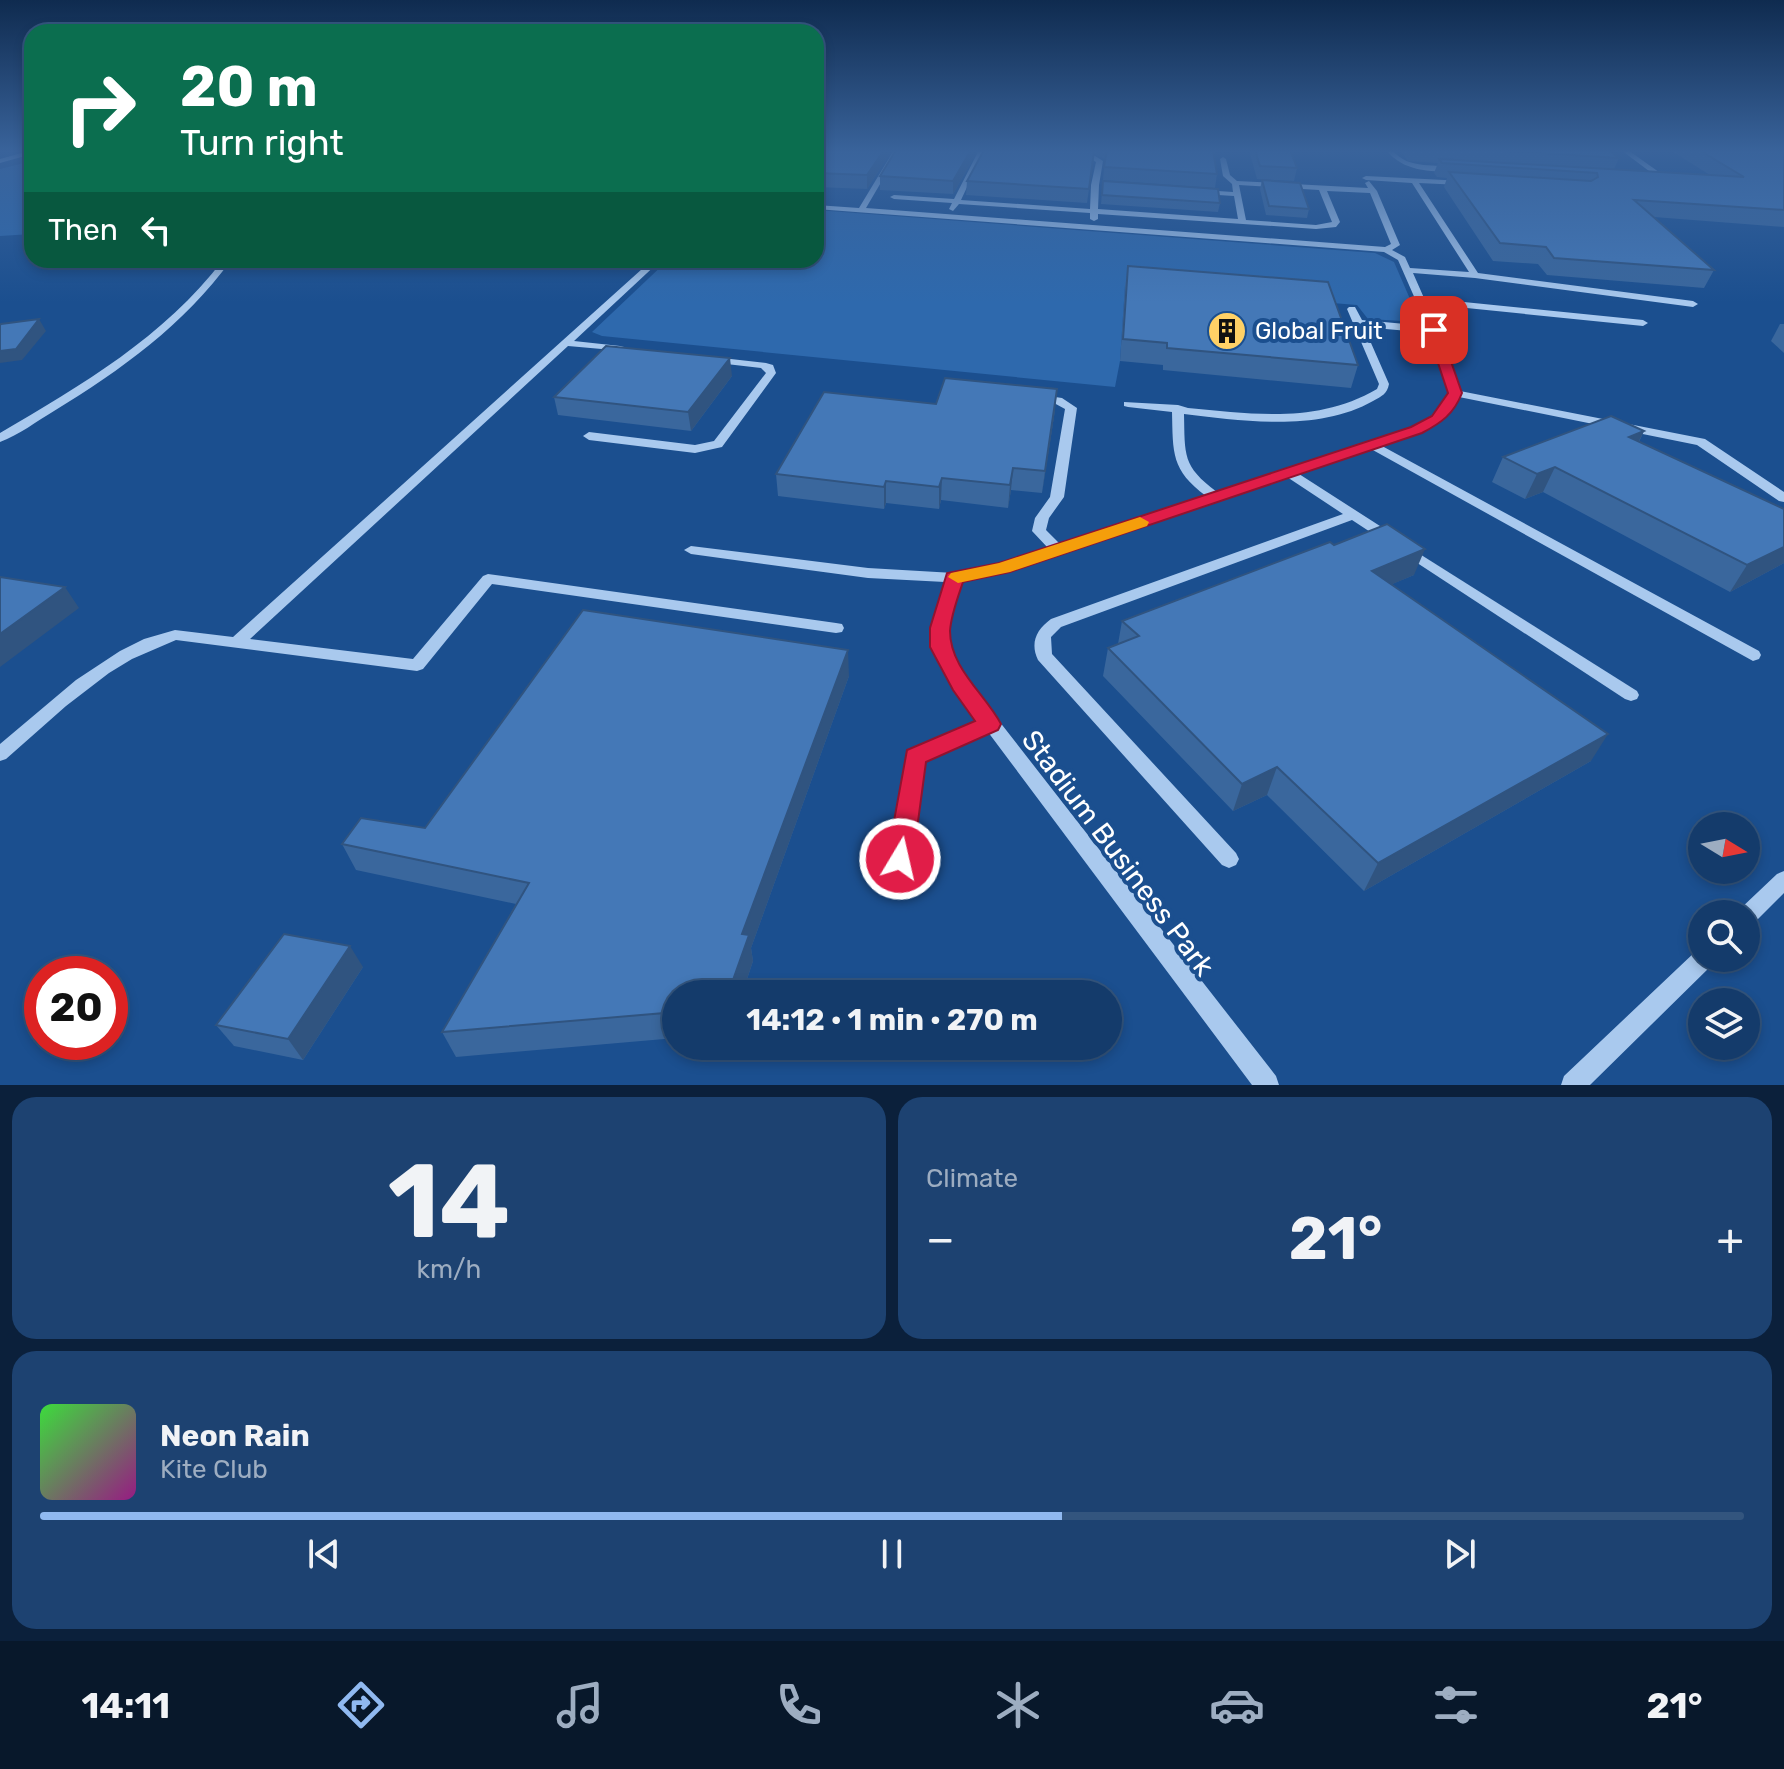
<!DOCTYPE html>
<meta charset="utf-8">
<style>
:root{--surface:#143b6b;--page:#1d4271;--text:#f1f3f6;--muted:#9dadc1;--line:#33557e;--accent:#90b9f0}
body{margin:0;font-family:Rubik,sans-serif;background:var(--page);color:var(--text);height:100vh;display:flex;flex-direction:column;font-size:30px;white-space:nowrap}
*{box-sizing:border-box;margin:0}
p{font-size:26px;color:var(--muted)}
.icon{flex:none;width:44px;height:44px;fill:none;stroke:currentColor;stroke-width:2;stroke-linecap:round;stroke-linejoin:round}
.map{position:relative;height:1085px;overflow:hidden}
.panel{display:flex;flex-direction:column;gap:12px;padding:12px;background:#0b203b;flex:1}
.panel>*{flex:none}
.hud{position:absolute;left:24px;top:24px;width:800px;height:244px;border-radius:24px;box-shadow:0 4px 12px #0003,0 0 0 2px var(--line);background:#0b6e4f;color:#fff;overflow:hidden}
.needle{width:52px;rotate:100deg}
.buttons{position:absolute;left:1688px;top:812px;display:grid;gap:16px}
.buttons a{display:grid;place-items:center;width:72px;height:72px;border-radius:50%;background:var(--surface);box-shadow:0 4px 12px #0003,0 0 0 2px var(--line);font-size:40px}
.speed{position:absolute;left:24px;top:956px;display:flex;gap:16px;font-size:40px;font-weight:700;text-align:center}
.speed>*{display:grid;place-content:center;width:104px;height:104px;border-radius:50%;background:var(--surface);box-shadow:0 4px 12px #0003,0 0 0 2px var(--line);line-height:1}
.speed .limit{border:12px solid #d22;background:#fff;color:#111}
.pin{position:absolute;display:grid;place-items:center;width:68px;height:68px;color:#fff;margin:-34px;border-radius:16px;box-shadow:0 4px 12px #0006}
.me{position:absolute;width:88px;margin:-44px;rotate:9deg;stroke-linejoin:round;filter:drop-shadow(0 0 6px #0008)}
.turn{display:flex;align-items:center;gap:28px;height:168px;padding:0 24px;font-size:36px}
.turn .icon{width:104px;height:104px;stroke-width:2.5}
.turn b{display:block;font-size:56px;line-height:68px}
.then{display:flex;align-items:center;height:76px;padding:0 24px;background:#0003;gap:16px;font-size:30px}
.big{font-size:60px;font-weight:700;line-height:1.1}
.panel .tile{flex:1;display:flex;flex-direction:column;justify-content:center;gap:12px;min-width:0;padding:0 28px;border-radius:24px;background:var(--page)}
.panel .dial{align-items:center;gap:0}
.dial b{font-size:104px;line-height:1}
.song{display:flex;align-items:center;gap:24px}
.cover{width:96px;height:96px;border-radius:12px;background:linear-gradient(135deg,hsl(120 70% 55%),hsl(310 70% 35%))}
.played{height:8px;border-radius:4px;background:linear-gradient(90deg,var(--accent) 60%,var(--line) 60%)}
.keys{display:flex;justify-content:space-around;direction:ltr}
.heat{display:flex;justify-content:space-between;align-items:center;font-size:44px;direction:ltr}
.panel .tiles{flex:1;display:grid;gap:12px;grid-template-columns:1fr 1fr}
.tile:last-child{grid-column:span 2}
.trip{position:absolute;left:662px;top:980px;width:460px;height:80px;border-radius:40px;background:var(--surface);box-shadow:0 4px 12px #0003,0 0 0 2px var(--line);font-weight:700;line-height:80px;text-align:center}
.menu{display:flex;height:128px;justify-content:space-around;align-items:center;background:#08182b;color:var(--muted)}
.menu .icon{width:56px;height:56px}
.menu .selected{color:var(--accent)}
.menu b{font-size:36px;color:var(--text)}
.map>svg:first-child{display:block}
</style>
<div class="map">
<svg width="1784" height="1085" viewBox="0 0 1784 1085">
<rect width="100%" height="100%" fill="#1b4f8f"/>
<g fill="#2e69ad">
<path d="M32,161v73l-32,2v-67z"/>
<path d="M816,210l559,43 19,9 26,60 -52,-3 -11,-14 -232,-19 -5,75 -5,26 -513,-51 -10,-4 76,-72h148z"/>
</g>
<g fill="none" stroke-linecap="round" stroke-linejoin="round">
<g fill="#a9c9ee" fill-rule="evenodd">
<path d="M32,150v4l-32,9v-4z"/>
<path d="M894,150h6l-34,58 519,39 6,-3 -21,-51 -43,-2 13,31 -4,5 -20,2 -218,-15v5l-4,2 -4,-2v-6l-131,-9 -6,7 -4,-2 3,-6 -58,-4 -4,-2 4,-2 60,4 25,-49h8l-4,3 -22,47 129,9 1,-24 5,-23 -8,-5 -13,-3 2,-3 15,3 11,7 -4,24 -1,24 140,10 -4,-23 -31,-2 -4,-2 4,-2 30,2 -1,-8 -9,-8 -3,-17 3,-2 3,2 4,16 7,6 131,7 -3,-5 4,-2 8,10 23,54 -8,5 13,7 5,11 59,4 -57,-89 -46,-3 -4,-2 4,-2 98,5 -3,4 -42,-2 59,90 215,28 5,3 -5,3 -218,-29 -62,-5 11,25 219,22 5,3 -5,3 -216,-22 12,26 21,61 245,48 79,53v10l-5,-1 -82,-56 -238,-48c-16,31 -46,38 -77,49l377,205 2,4 -2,4 -6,2 -382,-212 -72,25 95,61 2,3 -2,3h-10l-32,-21 -291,107 -10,10 1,17 184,199 3,6 -3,6 -7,3 -7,-3 -184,-205c-8,-17 -2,-30 13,-41l292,-105 -56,-37 -279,94 -48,10 -12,47 1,19 18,33 309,396 3,9h-27l-264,-353 -65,28 -17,125 -3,6 -7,3 -7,-3 -3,-6 20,-129 3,-5 71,-30c-18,-24 -48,-59 -48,-89 1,-16 9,-34 13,-50l-77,-4 -177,-24 -7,-4 7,-4 177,22 86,5 46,-9 48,-16 -16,-17 3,-13 15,-21 15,-88 -11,-6 -19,-5v-4l27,4 15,10 -13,89 -15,21 -3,12 14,14 146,-48c-35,-26 -33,-43 -34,-84l-44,-5 -4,-1v-4l54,3 10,3c66,6 129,16 189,-19l2,-5 -32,-75 2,-2h6l7,13 65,6 -29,-66 -14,-8 -568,-43v-4l43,3zM1239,185l80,5 13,32 -16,3 -70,-5zM1364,327l66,6 19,60 -13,20 -23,14 -196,65c-35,-26 -32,-37 -33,-78 59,7 135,18 189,-13 9,-5 14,-7 16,-17z"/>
<path d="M1386,150h6c19,22 43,11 66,20l-3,2c-26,-1 -51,0 -69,-22z"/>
<path d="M1621,150h7l35,25 -19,4v-4l9,-1z"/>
<path d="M223,260h8c-47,65 -110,110 -177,151 -17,10 -35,24 -54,31v-9c82,-48 164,-96 223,-173z"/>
<path d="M652,260h9l-87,81 46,5 4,1v4l-56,-5 -318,293 163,20 70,-83 5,-2 348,49 6,1 2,4 -2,4 -6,1 -344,-49 -69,85 -6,2 -241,-31 -44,19 -23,14 -43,33 -60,53 -6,2v-17l76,-64 44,-29 24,-12 31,-9 58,7z"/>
<path d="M713,357l53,6 7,2 3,8 -54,74 -27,6 -106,-13 -6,-4 6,-4 106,13 19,-4 52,-68 -5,-5 -52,-6 -1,-2z"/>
<path d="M1407,546l230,145 2,4 -2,4 -6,2 -6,-2 -223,-146 -2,-3z"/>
<path d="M1784,871v22l-31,31 -7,3v-13h-9l2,-4 38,-36z"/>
<path d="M1702,948v10h13l-3,7 -122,120h-29l3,-9 132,-125z"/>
</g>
</g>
<g fill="#3a679d">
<path d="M816,150h76l-25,39 -51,-2z"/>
<path d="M896,150h82l-25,44 -73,-4v-14z"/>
<path d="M984,150h229l4,24 -2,14 -112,-8 2,-21 -11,-5 -7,49 -121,-8 1,-14z"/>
<path d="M1249,150h41l7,18 -3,13 -37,-2z"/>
<path d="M1400,150h208l11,8 -5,11 96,6 -40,-25h114v77l-130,-10 60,53 -10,18 -157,-13 -9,-11 -45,-3 -49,-74 3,-9 -10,-1 -3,-4 4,-10 -30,-2z"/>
<path d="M1262,180l47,29 -2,9 -41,-3 -6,-26z"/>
<path d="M1103,181l117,22 -2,9 -117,-8z"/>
<path d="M1128,266l230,99 -7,23 -188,-18v-5l-43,-4 5,-75z"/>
<path d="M1780,324h4v29l-13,-12z"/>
<path d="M732,376l-41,55 -133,-16 -4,-18z"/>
<path d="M936,404l119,6 -13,83 -31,-3 -3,18 -67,-8 -2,9 -53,-6 -2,6 -106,-13 -2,-22z"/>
<path d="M1644,431l-5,11 145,67v54l-54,29 -187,-100 -18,7 -33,-17 11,-25z"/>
<path d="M1334,545l80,30 -22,9 199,177 -227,130 -97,-96 -34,16 -130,-135 5,-28 10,-4 4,-23z"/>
<path d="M849,676l-98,272 2,13 -11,33h-66v44l-220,19 -14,-25 74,-128 -160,-34 -14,-26 83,-16z"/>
<path d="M363,967l-60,93 -69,-14 -18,-21z"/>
</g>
<g fill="#305480">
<path d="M884,150h8l-25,39v-14z"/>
<path d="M971,150h7l-25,44v-13z"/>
<path d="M39,319l7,12 -24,29 -22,3v-12z"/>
<path d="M730,358l2,18 -41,55 -3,-19z"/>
<path d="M1057,389l-2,21 -13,83 3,-22z"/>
<path d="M1644,431l-12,24 -3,-18z"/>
<path d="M1555,467l-12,25 -18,7 12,-25z"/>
<path d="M1013,468l-2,22 -3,18 2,-23z"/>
<path d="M942,478l-1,22 -2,9v-22z"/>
<path d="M886,481v22l-2,6v-22z"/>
<path d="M1784,547v16l-54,29 17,-27z"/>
<path d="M1425,549l-11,26 -52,22 10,-26z"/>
<path d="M65,587l14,21 -79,59v-33z"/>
<path d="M848,650l1,26 -98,272 2,13 -11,33h-14l14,-60z"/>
<path d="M1608,734l-17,27 -227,130 14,-28z"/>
<path d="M1277,767l-10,28 -34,16 9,-27z"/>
<path d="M350,946l13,21 -60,93 -15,-21z"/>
</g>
<g fill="#4478b7" stroke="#305480" stroke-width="2">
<path d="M816,150h68l-17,25 -51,-2z"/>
<path d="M896,150h75l-18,31 -73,-5z"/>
<path d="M984,150h108l2,1 -5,38 -122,-8z"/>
<path d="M1107,150h106l4,24 -113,-7z"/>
<path d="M1255,150h35l7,18 -37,-2z"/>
<path d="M1491,150h117l11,8z"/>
<path d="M1699,150h85v60l-150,-10 80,70 -160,-12 -8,-11 -46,-4 -51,-71 142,9 7,-4 -1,-4 -155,-10 -3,-4 305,18z"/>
<path d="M1262,180l38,3 9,26 -40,-3z"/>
<path d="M1103,181l115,8 2,14 -118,-8z"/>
<path d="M1128,266l200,16 30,83 -191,-17v-5l-44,-4z"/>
<path d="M39,319l-23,30 -16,2v-26l1,-1z"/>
<path d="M606,346l124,12 -42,54 -134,-15z"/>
<path d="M945,378l112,11 -12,82 -32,-3 -3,17 -68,-7 -3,9 -53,-6 -2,6 -108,-13 48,-82 112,12z"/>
<path d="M1611,416l33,15 -15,6 155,72v38l-37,18 -192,-98 -18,7 -34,-17z"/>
<path d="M1387,524l38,25 -53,22 236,163 -230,129 -101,-96 -35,17 -134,-136 31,-12 -17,-15 208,-79 4,3z"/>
<path d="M0,577l65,10 -65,47z"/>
<path d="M583,610l265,40 -106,284 7,1 -21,59h-52v18l-234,20 87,-149 -187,-39 19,-26 64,10z"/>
<path d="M284,934l66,12 -62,93 -72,-14z"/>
</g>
<linearGradient id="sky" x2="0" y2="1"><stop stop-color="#0f2b4f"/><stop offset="0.5" stop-color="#39639b"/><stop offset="1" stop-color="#39639b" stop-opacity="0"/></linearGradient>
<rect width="1784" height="302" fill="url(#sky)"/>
<path fill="#e11d48" stroke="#92132f" stroke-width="2" d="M1434,326l6,4 22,63c-8,21 -21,30 -40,40l-412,139 -47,10c-5,15 -12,33 -13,49 0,37 35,63 51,93l-3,6 -72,32 -13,97 -4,8 -9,3 -9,-3 -4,-8 20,-109 68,-29 -22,-31 -23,-43v-19l17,-55 52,-10 412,-136 21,-11 16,-23 -21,-63z"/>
<path fill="#f59e0b" d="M1140,517l9,5 -2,4 -137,46 -52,11 -10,-6 3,-4 48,-10z"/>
<defs>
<g id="building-disc" transform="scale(2)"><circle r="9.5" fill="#ffd166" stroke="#1b4f8f"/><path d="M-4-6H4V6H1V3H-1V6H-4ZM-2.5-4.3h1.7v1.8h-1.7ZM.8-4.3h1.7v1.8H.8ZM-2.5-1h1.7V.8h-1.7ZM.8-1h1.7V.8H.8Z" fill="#111"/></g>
</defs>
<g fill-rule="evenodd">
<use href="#building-disc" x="1227" y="331"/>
</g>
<g text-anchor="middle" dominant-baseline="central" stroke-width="8" stroke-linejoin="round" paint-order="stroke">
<g font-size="24" fill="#fff" stroke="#1b4f8f" text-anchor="start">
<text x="1255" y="331">Global Fruit</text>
</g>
<g font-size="28" fill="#fff" stroke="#1b4f8f">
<text transform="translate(1118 853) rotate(53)">Stadium Business Park</text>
</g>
</g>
</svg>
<div class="buttons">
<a><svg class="needle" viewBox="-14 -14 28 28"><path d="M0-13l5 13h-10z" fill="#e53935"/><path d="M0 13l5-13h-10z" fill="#9dadc1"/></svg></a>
<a><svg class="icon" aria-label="search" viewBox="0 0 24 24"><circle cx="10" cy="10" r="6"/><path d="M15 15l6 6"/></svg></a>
<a><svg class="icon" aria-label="layers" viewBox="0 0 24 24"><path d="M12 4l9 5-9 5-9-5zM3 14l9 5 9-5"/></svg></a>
</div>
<div class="speed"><div class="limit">20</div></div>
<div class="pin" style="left:1434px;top:330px;background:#d93025"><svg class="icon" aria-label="arrive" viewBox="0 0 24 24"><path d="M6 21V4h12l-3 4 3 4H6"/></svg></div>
<svg class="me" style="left:900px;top:859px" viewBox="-20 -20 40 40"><circle r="17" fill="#e11d48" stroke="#fff" stroke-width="3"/><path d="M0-11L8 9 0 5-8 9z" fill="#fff"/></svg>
<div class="trip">14:12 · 1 min · 270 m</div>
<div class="hud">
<div class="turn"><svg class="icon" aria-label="right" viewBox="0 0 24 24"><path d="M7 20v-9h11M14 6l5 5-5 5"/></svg><div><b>20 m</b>Turn right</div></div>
<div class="then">Then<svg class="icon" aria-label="left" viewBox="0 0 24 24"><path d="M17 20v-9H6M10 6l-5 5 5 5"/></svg></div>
</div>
</div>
<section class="panel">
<div class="tiles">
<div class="tile dial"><b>14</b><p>km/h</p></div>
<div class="tile"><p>Climate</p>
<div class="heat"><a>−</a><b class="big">21°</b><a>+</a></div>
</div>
<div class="tile">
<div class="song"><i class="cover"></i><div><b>Neon Rain</b><p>Kite Club</p></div></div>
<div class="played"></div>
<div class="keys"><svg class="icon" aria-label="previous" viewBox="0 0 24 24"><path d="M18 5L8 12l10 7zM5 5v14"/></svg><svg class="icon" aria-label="pause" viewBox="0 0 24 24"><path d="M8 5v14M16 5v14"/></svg><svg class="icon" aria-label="next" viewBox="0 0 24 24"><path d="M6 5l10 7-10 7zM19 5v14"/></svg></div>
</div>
</div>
</section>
<nav class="menu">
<b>14:11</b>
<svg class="icon selected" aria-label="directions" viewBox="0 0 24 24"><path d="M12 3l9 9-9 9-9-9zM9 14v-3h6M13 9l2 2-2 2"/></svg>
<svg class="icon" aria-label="music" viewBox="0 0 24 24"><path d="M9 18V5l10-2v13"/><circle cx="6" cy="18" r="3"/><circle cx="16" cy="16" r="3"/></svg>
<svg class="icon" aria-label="phone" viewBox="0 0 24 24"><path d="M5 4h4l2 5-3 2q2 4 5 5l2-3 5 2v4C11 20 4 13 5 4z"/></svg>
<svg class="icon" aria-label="climate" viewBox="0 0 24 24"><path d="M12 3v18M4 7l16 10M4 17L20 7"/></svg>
<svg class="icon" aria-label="car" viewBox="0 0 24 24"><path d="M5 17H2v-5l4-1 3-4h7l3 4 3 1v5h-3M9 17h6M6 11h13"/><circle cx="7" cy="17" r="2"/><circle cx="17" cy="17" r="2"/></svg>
<svg class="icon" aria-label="filters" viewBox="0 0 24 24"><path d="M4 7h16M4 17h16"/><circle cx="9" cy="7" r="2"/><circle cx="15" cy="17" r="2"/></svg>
<b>21°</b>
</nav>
